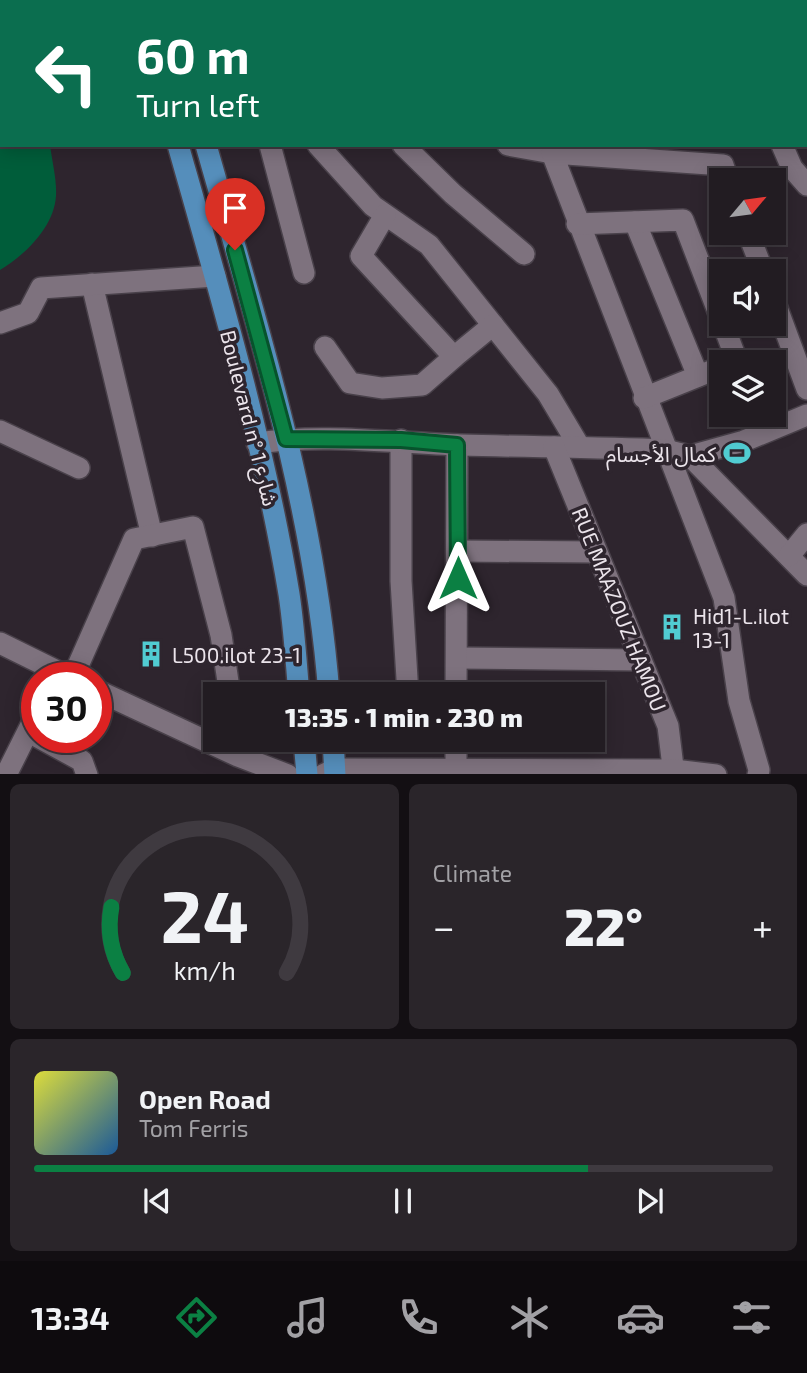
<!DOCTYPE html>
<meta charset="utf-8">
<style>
:root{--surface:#221c22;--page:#2a252a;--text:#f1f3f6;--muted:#a2a1a5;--line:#3f3a40;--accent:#0b8043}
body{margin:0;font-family:"Exo 2","Noto Sans Arabic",sans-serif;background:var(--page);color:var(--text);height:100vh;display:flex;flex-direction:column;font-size:26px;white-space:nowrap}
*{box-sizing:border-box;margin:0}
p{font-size:23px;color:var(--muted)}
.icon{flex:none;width:38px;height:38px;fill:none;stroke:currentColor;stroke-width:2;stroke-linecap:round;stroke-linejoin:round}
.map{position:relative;height:774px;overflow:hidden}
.drawer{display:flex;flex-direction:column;gap:10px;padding:10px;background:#130f13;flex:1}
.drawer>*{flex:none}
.hud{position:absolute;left:0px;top:0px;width:808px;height:147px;box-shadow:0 4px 18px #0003,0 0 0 2px var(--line);background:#0b6e4f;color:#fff;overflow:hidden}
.needle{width:46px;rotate:61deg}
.fabs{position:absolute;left:709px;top:168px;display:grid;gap:14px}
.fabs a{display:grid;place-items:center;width:77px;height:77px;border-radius:0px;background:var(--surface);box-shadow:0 4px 18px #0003,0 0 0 2px var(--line);font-size:35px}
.speed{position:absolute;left:21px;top:662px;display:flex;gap:14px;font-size:35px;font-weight:700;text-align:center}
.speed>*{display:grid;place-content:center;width:91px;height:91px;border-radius:50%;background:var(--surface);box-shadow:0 4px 18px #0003,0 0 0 2px var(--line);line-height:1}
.speed .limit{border:10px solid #d22;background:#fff;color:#111}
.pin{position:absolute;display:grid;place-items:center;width:60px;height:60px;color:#fff;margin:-72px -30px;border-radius:50% 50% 50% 0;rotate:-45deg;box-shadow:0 0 7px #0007}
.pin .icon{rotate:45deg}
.me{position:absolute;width:77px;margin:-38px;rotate:0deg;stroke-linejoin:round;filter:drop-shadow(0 0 5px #0008)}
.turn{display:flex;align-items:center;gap:24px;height:147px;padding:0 21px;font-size:32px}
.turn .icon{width:91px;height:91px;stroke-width:2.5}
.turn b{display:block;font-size:49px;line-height:60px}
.big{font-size:52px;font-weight:800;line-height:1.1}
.drawer .card{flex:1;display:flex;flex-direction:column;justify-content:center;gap:10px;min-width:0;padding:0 24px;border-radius:10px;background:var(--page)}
.drawer .dial{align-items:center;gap:0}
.dial svg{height:182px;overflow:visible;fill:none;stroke:var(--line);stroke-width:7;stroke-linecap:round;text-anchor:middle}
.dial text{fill:var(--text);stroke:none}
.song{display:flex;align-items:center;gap:21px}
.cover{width:84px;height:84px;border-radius:10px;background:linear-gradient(135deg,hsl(60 70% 55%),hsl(210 70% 35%))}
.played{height:7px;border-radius:4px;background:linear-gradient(90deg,var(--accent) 75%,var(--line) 75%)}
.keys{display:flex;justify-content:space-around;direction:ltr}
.heat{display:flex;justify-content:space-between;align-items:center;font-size:38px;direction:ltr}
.drawer .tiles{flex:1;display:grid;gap:10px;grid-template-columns:1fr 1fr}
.card:last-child{grid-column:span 2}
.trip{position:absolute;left:203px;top:682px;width:402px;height:70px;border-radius:0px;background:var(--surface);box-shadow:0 4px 18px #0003,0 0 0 2px var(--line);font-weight:800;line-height:70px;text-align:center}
.menu{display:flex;height:112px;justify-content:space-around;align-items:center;background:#0e0b0e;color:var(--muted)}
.menu .icon{width:49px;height:49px}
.menu .active{color:var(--accent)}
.menu b{font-size:32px;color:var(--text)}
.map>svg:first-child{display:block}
</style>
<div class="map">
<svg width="807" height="775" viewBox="0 0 807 775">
<rect width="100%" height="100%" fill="#2e252e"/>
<path fill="#005d3a" d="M0,0l35,2h-33v143h48c2,16 7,35 6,51 -2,31 -31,59 -56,74z"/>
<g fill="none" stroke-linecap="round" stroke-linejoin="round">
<g stroke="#49414a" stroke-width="24">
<g id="minor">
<path d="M752,2v-2"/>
<path d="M270,145l34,128"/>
<path d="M318,145l55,61 56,39 119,149 31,52"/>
<path d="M403,145l50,49 71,60"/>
<path d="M508,145l44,8"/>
<path d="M782,145l10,23 15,17"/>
<path d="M728,180l-5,-15 -171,-12 172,445 15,103 20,69 -1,5"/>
<path d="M385,215l-24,41 93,101 39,-32"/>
<path d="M635,222l63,154"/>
<path d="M577,224l106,-4 38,99"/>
<path d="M748,233l15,38"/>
<path d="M92,284l60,252"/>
<path d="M774,300l33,89"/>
<path d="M0,323l28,-10 13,-25 174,-12"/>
<path d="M723,324l14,37 -4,1"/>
<path d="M325,347l25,36 32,5 40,-3 32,-28"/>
<path d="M644,398l77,-31"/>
<path d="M0,431l79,37"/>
<path d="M401,440v141l7,114"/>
<path d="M257,443c67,-10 136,0 204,2 68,2 136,2 204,5l25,6 54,-15 63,-26"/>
<path d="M554,447l114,279 6,49"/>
<path d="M690,456l117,119"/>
<path d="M458,551l138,1"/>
<path d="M789,556l18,-22"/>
<path d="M0,643l69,34"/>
<path d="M457,658l184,2"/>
<path d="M73,677l61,-138 59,-12 28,108 9,60"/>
<path d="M96,690l142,66 50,19"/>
<path d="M456,695l1,-250"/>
<path d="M38,737l44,24 5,14"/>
<path d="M6,775l31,-62"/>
<path d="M323,775l12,-6 339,1 42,5"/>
<path d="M456,775v-35"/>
</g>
</g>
<g stroke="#49414a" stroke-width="24">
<g id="major">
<path d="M134,0v2"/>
<path d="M164,0v2"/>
<path d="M178,145c42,148 86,298 111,449 5,33 7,67 10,101"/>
<path d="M206,145c51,181 109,362 123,550"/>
<path d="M304,740l3,35"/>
<path d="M333,740l2,35"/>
</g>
</g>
<use href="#minor" stroke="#7e727e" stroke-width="21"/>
<use href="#major" stroke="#558ebb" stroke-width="21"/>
</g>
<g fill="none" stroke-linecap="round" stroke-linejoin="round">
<g stroke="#07532c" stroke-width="18">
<path id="route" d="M235,250l51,189 115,1 56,5 1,133"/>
</g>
<use href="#route" stroke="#0b8043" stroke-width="12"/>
</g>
<defs>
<g id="stadium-bare" transform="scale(2.1)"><path d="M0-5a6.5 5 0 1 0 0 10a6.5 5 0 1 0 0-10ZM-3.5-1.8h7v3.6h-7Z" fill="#51ccd2" stroke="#2e252e" stroke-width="2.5" paint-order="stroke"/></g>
<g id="building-bare" transform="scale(2.1)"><path d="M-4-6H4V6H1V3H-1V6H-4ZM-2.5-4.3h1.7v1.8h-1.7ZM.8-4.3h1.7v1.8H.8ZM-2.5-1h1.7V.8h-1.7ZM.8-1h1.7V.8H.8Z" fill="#51ccd2" stroke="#2e252e" stroke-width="2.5" paint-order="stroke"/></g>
</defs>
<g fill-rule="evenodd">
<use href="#stadium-bare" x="737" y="453"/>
<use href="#building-bare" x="672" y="627"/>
<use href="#building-bare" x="151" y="654"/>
</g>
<g text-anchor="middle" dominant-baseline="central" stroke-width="7" stroke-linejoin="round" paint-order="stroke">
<g font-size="21" fill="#ebe4eb" stroke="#2e252e">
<text transform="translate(250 418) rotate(76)">Boulevard n° شارع 1</text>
<text transform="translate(620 609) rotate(68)">RUE MAAZOUZ HAMOU</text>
</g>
<g font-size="21" fill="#ebe4eb" stroke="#2e252e" text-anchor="start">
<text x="716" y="453" text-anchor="end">كمال الأجسام</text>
<text x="693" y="615">Hid1-L.ilot<tspan x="693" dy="24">13-1</tspan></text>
<text x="172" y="654">L500.ilot 23-1</text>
</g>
</g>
</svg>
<div class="fabs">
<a><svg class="needle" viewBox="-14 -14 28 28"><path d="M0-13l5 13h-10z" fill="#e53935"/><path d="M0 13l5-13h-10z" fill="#a2a1a5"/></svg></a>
<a><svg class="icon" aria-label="sound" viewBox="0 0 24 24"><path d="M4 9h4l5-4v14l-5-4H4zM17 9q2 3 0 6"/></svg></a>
<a><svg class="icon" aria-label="layers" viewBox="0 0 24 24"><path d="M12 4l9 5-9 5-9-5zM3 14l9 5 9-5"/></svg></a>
</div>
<div class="speed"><div class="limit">30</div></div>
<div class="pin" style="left:235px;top:250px;background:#d93025"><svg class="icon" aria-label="arrive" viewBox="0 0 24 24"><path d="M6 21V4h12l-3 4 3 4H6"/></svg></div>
<svg class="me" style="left:458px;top:578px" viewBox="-20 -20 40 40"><path d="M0-17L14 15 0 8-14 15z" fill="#0b8043" stroke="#fff" stroke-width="4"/></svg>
<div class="trip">13:35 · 1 min · 230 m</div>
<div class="hud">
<div class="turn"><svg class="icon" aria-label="left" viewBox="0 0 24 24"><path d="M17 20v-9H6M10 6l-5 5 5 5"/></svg><div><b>60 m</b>Turn left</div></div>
</div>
</div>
<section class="drawer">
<div class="tiles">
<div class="card dial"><svg viewBox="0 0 100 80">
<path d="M14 69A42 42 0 1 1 86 69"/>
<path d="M14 69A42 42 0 0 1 9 40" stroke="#0b8043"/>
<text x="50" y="56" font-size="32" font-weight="700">24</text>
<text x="50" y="72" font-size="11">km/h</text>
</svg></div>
<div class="card"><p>Climate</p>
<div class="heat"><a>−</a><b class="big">22°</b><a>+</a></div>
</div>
<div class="card">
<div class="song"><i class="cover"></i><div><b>Open Road</b><p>Tom Ferris</p></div></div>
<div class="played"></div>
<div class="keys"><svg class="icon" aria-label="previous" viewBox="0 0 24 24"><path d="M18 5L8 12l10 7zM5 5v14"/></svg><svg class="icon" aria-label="pause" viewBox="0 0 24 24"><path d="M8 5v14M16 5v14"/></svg><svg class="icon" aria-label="next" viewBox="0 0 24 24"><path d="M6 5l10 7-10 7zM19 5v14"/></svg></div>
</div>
</div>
</section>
<nav class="menu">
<b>13:34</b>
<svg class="icon active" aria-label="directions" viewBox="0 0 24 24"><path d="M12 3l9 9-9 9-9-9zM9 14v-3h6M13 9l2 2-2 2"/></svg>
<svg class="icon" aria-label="music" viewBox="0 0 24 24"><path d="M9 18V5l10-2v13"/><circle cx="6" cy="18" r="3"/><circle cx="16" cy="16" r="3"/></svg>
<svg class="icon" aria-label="phone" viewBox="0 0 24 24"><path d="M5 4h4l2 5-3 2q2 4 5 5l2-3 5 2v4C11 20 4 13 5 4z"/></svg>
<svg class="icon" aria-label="climate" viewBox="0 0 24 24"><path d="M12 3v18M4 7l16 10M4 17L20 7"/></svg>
<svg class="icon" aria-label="car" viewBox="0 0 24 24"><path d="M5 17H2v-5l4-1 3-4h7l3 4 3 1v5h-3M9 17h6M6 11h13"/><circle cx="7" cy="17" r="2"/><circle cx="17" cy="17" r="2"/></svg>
<svg class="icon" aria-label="filters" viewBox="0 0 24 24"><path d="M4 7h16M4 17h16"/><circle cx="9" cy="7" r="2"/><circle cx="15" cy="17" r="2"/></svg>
</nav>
